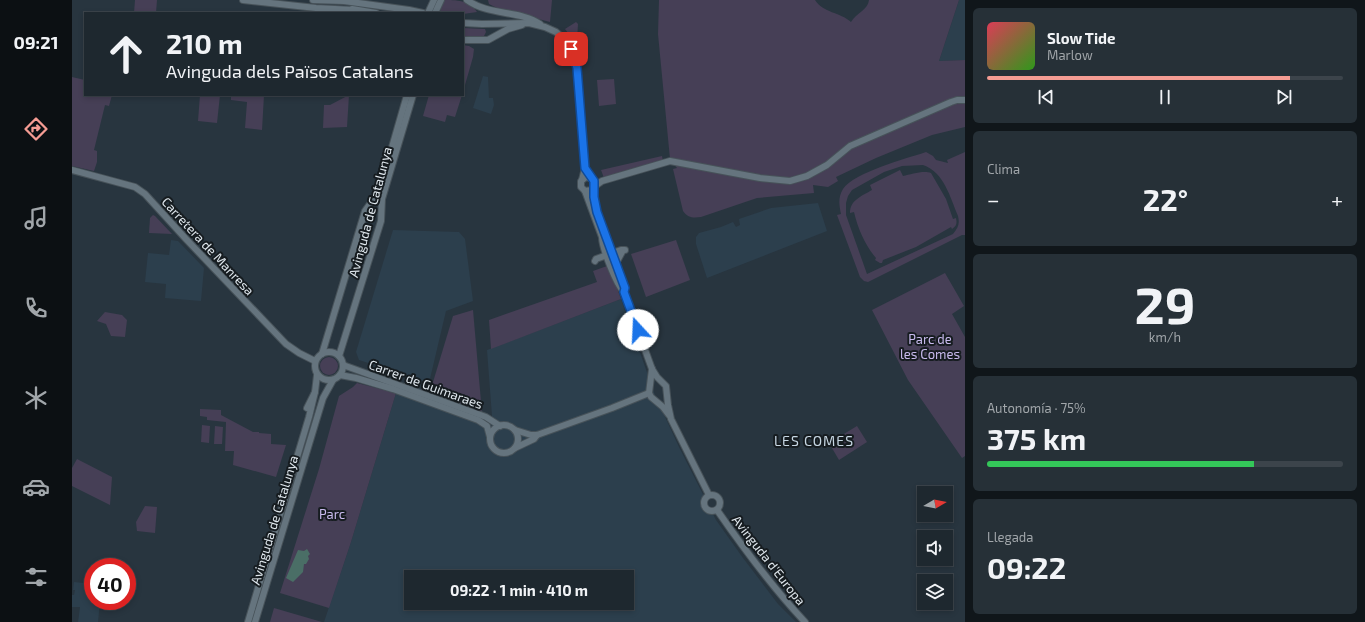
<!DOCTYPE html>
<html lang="es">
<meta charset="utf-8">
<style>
:root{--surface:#1e282f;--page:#263037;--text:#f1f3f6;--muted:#a1a6aa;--line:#3c444b;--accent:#f59c93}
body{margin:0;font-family:"Exo 2",sans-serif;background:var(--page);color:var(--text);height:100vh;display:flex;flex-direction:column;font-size:15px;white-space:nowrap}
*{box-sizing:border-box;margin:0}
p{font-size:13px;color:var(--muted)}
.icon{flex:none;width:22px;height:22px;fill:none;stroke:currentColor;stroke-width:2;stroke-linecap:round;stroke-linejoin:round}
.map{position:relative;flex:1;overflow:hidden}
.sheet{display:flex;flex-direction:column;gap:8px;padding:8px;background:#10161a;width:400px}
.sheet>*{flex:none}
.banner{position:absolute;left:12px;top:12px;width:380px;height:84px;border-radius:0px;box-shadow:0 2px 6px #0003,0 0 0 1px var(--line);background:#1e282f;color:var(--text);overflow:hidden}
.needle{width:26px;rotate:80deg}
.tools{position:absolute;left:845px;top:486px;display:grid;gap:8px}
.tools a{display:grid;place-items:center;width:36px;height:36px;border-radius:0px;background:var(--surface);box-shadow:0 2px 6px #0003,0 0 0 1px var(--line);font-size:20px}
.speed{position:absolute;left:12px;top:558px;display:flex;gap:8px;font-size:20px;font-weight:700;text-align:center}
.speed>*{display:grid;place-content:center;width:52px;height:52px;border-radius:50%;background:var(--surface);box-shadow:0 2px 6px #0003,0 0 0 1px var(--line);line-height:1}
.speed .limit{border:6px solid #d22;background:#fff;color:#111}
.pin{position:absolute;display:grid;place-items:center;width:34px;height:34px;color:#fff;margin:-17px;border-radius:8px;box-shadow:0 2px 6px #0006}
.me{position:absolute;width:44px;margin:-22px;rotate:340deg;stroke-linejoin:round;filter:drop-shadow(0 0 3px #0008)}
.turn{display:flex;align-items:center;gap:14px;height:84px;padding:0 16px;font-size:18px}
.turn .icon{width:52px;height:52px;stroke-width:2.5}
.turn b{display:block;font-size:28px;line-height:34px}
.big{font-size:30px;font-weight:700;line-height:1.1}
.sheet .card{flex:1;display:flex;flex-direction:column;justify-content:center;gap:6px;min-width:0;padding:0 14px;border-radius:6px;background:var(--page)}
.sheet .dial{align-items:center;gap:0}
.dial b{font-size:52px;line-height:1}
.song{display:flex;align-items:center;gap:12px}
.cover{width:48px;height:48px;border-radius:6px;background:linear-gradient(135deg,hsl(350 70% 55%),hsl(110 70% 35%))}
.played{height:4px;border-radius:2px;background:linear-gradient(90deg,var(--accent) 85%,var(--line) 85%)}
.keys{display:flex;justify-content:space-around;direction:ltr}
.heat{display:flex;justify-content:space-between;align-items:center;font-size:22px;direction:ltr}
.charge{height:6px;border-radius:3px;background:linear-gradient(90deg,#34c759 75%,var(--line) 0)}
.trip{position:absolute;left:332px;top:570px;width:230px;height:40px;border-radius:0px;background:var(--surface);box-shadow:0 2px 6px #0003,0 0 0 1px var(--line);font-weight:700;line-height:40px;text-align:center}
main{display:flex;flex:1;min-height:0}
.dock{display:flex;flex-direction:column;width:72px;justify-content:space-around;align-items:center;background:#0c1013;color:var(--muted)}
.dock .icon{width:28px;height:28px}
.dock .on{color:var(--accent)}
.dock b{font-size:18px;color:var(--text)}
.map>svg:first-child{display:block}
</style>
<main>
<nav class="dock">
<b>09:21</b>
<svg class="icon on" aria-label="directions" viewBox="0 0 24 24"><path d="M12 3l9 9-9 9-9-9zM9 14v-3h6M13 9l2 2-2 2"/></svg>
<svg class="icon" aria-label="music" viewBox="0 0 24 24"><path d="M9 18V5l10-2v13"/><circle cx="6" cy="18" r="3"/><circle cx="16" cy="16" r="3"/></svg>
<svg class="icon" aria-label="phone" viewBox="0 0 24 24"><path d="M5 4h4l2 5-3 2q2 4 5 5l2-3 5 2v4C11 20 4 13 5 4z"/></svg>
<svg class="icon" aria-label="climate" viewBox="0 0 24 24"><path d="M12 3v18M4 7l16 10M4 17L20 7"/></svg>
<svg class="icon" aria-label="car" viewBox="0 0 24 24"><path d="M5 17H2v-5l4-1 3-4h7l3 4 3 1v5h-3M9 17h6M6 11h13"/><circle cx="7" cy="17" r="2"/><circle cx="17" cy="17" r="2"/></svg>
<svg class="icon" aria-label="filters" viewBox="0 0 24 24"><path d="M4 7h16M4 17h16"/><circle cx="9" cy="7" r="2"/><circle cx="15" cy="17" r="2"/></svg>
</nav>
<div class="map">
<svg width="893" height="622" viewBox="0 0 893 622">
<rect width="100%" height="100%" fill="#28353f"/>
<g fill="#2c3f4d" fill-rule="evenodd">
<path d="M887,0h6v60l-26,1z"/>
<path d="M411,76l5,1 1,21h4l1,7 -3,9 -18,-6z"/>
<path d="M746,203l9,28 -120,47 -11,-34v-7l3,-4 22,-6 12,-5 3,5 4,-2 -1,-6 32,-11z"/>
<path d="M321,230l66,2 6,7 8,62 -27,10 -17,72 -70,-23 -3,-8z"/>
<path d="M99,240l7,1 26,27 -3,33 -36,-3 1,-14 -21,-2 3,-29 21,2z"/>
<path d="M549,299l34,96 24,52 37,73 27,38 35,46 18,18h-472l27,-80 45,-149 84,30 10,1 2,-8 -5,-66zM339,577h216v26h-216z"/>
<path d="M2,582l19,2v17h7l-2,21h-20l2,-15h-8v-12h2l1,-5h-2z"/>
</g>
<g fill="#463f56" fill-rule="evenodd">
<path d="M63,0h22l-1,13h-22z"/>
<path d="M371,0c13,0 27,0 34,12l-14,2v-1h-23z"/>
<path d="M416,0h64l-2,22 -53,-14 -8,-4z"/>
<path d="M587,0h156c8,13 25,12 36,22 5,-9 17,-12 18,-22h90l-20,61 26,-1v67l-33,8 -56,23 -40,19 2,4 -10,6 -15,-2 1,8 -57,5 -56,19c-8,1 -13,1 -18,-6l-10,-42 4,-1 -7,-9 -12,-125z"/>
<path d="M504,22l2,2 -1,17 -2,1 -10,-13z"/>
<path d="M391,28l22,1 1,3 -3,6h-20z"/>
<path d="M391,45l6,1 5,3 -1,8 -10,35z"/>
<path d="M0,77l13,3v15h27l-3,11 -4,-1 -11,45 3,1v11l-3,9 -22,-5z"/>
<path d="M542,79l2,25 -17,2 -2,-26z"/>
<path d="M128,95h20l-3,28 -19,-2z"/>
<path d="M159,95h33l-2,35 -17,-2 2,-26 -16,-2z"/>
<path d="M277,95l-2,32 -24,1 1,-23h6z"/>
<path d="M357,95h33l-7,22 -8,-2 -2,7 -22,-6z"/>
<path d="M854,152l7,4 3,4 12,3 -1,-3 18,-8v83h-3l-94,47 -4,-1 -4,-4 -23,-62 4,-1c-2,-9 -3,-17 2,-25 12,-17 62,-30 83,-37zM851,165c21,7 27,32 35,51 2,8 0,12 -5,18l-86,40 -21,-59v-12l2,-7 4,-6 32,-18 18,-6z"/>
<path d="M590,156l1,5 -59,17 -3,-8z"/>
<path d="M828,170l3,6c8,-2 21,-6 28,-3l15,26 7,20 3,-1c1,5 1,8 -4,11l-1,-2 -35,20 -33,13 -1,3h-2l-5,-3 1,-2c-11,-13 -18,-29 -22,-46l-4,1c0,-13 12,-17 22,-23l-2,-5z"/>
<path d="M81,215l2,1 17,18 -23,-1 1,-15z"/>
<path d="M604,240l14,40 -44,17 -15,-43z"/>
<path d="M535,266l3,3 11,30 -130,50 -2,-29 108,-38 -4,-11z"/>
<path d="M873,273l19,33 -12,8 13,23v119l-3,2 -54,-78 -36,-70z"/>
<path d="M401,310l9,103 -52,-21 23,-76z"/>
<path d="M33,312l17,3 5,5 -2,17 -14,-1 -5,-12 -9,-3z"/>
<circle cx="257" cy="366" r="9"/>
<path d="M285,383l39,10 -45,149 -22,66 -49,-15 39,-124 20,-73 14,-9z"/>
<path d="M128,409l21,1v5l32,17h6v1l12,1v10l15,1 -10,32 -43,-12 1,-14h-9l1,-29 -19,-2v-3l-7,-1z"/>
<path d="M130,425l8,1 -1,17 -8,-1z"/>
<path d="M143,426l8,1 -1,17h-8z"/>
<path d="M785,426l10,16 -28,18 -10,-17z"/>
<path d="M5,459l35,18 -2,28 -38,-19v-18z"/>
<path d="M73,506l12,1 -2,26 -18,-2 -1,-9z"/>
<path d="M202,608l48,14h-52z"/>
</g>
<path fill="#4a6e66" d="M235,549l3,5 -2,2 1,3 -3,5h-2l-1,8 -10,10 -7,-4 12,-28 6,1z"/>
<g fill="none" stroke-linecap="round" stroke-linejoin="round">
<g stroke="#475259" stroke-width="8">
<g id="tertiary">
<path d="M171,0l73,8 38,2"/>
<path d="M241,0l31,1 65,9 14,3"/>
<path d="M395,0c22,16 53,10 73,24"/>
<path d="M280,9l24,4"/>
<path d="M356,13l6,-13"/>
<path d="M363,13l6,-13"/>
<path d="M391,23l19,1 47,-1 16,4 11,5 11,10 8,17 2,10 8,99 -3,12"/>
<path d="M391,40h25l20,-11 14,-4"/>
<path d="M513,168c4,7 13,14 7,22l-7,1 -4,-4v-6l5,-4 5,1"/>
<path d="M0,170l63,17 10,7 41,45 100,105 13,9 16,8"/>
<path d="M523,186l7,-5 68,-20 90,17 30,3 17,-5 20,-11 23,-19 101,-44 6,-2h8"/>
<path d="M522,188v9l3,15 28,76 -1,4 28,77 5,8 9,9 2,19 3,14 38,76"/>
<path d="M513,191l17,46c0,11 14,47 22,55"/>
<path d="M523,261l1,-2 25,-9h4"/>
<path d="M544,263l6,-11"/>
<circle cx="257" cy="366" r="14"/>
<path d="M250,354l43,-143 10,-14 7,-15 25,-87"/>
<path d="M267,356l42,-135 1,-22 31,-104"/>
<path d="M271,365l143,52 14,9"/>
<path d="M580,369l-3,24 2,4 12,10 6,8"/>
<path d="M268,375l16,3 37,11 85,31 9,6 3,11"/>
<path d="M235,408l8,-16 2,-17"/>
<circle cx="432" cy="439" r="14"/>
<path d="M443,430l16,5h6l75,-27 37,-15"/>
<path d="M443,448l19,-9 3,-4"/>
<circle cx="640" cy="503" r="8"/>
<path d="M645,510c27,39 55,77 88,112"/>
<path d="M176,622l61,-205 6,-25"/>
<path d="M183,622l68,-224 10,-18"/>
</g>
</g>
<use href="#tertiary" stroke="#65747e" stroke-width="6"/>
</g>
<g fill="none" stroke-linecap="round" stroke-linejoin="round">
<g stroke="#114b97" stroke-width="10">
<path id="route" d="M499,49l6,19 8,100 9,13v16l3,15 28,76 -1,4 14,38"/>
</g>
<use href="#route" stroke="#1a73e8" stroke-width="7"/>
</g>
<g text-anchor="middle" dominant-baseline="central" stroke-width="4" stroke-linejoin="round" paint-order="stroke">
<g font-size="13" fill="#dfe7ed" stroke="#161c20">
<text transform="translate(298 212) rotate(-75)">Avinguda de Catalunya</text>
<text transform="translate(136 246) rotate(47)">Carretera de Manresa</text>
<text transform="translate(354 384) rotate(20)">Carrer de Guimaraes</text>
<text transform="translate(202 520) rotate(-73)">Avinguda de Catalunya</text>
<text transform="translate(697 560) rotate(52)">Avinguda d'Europa</text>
</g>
<g font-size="13" fill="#c8baed" stroke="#161c20">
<text x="858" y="339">Parc de<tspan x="858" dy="15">les Comes</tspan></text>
<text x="260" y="514">Parc</text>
</g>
<g font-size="14" letter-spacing="1" fill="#c6d6e2" stroke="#161c20">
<text x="742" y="440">LES COMES</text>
</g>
</g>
</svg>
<div class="tools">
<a><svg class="needle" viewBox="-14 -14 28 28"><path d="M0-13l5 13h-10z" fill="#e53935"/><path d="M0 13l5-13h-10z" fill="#a1a6aa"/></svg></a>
<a><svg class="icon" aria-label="sound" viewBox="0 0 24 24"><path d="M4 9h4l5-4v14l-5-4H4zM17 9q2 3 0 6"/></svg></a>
<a><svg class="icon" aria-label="layers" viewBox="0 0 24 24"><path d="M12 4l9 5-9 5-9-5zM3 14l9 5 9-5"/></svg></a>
</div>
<div class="speed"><div class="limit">40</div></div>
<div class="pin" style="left:499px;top:49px;background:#d93025"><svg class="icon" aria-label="arrive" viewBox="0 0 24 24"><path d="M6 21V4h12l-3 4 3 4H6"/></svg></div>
<svg class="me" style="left:566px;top:330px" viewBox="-20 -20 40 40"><circle r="19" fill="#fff"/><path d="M0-13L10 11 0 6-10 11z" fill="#1a73e8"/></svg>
<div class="trip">09:22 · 1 min · 410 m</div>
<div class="banner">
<div class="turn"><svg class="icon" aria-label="ahead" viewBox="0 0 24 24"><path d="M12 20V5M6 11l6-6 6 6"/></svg><div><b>210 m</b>Avinguda dels Països Catalans</div></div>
</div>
</div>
<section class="sheet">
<div class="card">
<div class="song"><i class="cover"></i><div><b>Slow Tide</b><p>Marlow</p></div></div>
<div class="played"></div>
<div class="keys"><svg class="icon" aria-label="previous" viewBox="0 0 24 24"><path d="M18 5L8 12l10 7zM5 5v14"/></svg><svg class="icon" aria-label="pause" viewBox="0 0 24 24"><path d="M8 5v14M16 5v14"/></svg><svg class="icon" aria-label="next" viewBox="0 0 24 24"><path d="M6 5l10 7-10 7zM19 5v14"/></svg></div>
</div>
<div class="card"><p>Clima</p>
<div class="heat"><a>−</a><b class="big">22°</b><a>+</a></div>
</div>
<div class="card dial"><b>29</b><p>km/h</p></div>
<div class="card"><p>Autonomía · 75%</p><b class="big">375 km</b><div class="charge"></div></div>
<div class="card"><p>Llegada</p><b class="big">09:22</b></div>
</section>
</main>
